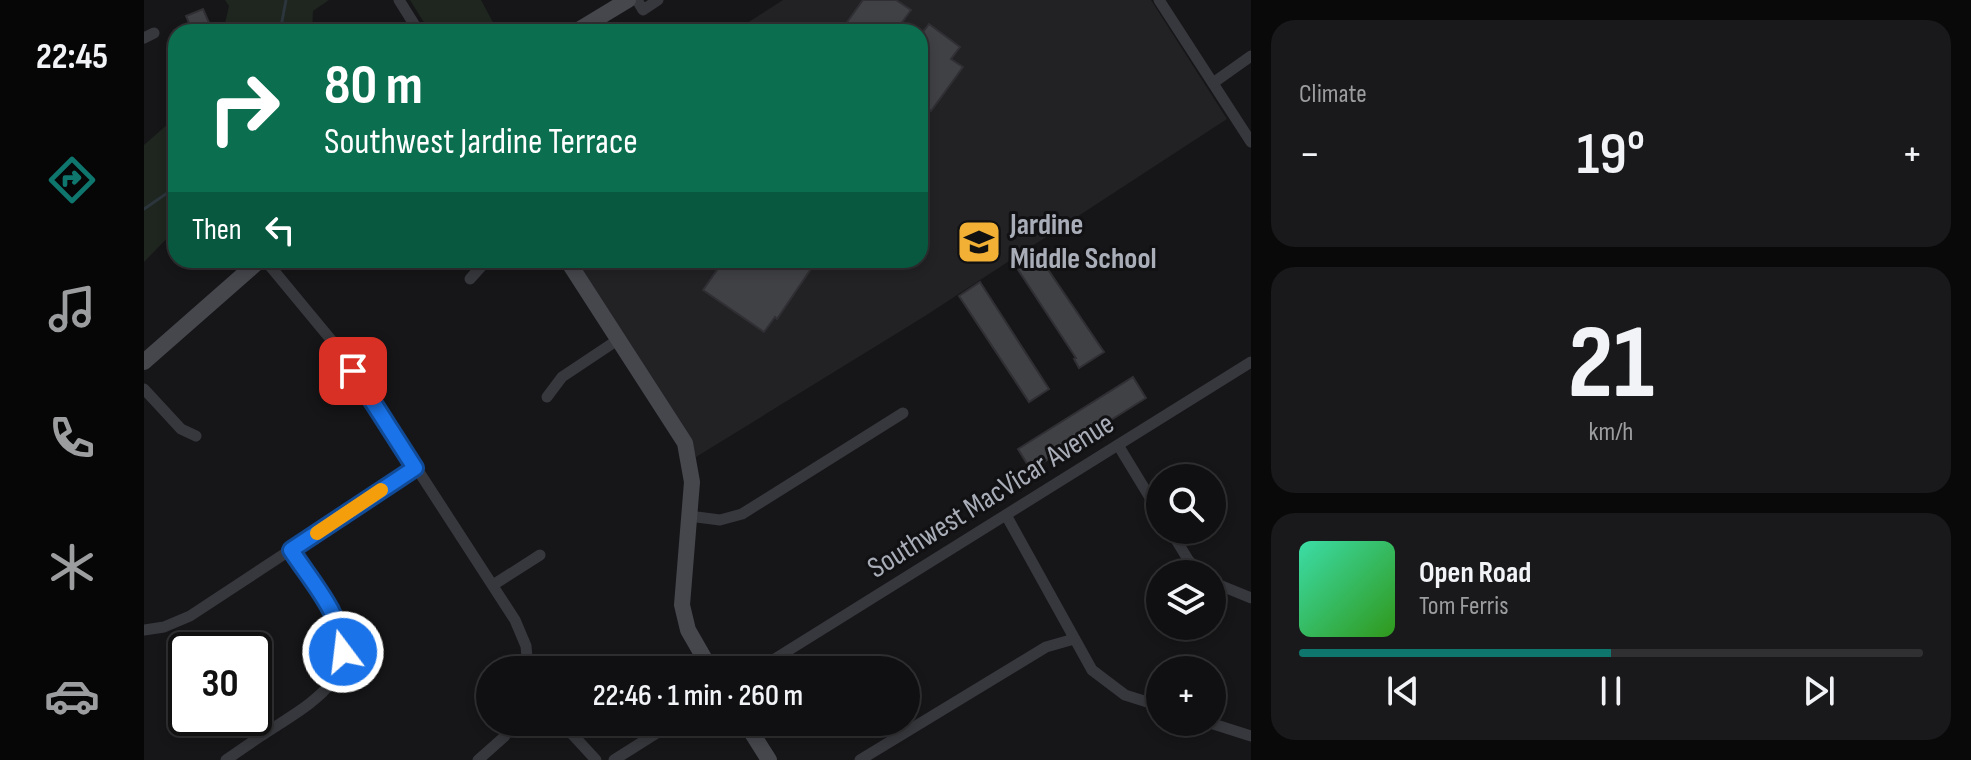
<!DOCTYPE html>
<meta charset="utf-8">
<style>
:root{--surface:#101012;--page:#19191b;--text:#f1f3f6;--muted:#9c9d9f;--line:#303032;--accent:#0f766e}
body{margin:0;font-family:"Sofia Sans Condensed",sans-serif;background:var(--page);color:var(--text);height:100vh;display:flex;flex-direction:column;font-size:30px;white-space:nowrap}
*{box-sizing:border-box;margin:0}
p{font-size:26px;color:var(--muted)}
.icon{flex:none;width:44px;height:44px;fill:none;stroke:currentColor;stroke-width:2;stroke-linecap:round;stroke-linejoin:round}
.map{position:relative;flex:1;overflow:hidden}
.side{display:flex;flex-direction:column;gap:20px;padding:20px;background:#09090a;width:720px}
.side>*{flex:none}
.banner{position:absolute;left:24px;top:24px;width:760px;height:244px;border-radius:24px;box-shadow:0 4px 12px #0003,0 0 0 2px var(--line);background:#0b6e4f;color:#fff;overflow:hidden}
.tools{position:absolute;left:1002px;top:464px;display:grid;gap:16px}
.tools a{display:grid;place-items:center;width:80px;height:80px;border-radius:50%;background:var(--surface);box-shadow:0 4px 12px #0003,0 0 0 2px var(--line);font-size:40px}
.speed{position:absolute;left:24px;top:632px;display:flex;gap:16px;font-size:40px;font-weight:700;text-align:center}
.speed>*{display:grid;place-content:center;width:104px;height:104px;border-radius:50%;background:var(--surface);box-shadow:0 4px 12px #0003,0 0 0 2px var(--line);line-height:1}
.speed .limit{border:4px solid #111;border-radius:12px;background:#fff;color:#111}
.pin{position:absolute;display:grid;place-items:center;width:68px;height:68px;color:#fff;margin:-34px;border-radius:16px;box-shadow:0 4px 12px #0006}
.me{position:absolute;width:88px;margin:-44px;rotate:345deg;stroke-linejoin:round;filter:drop-shadow(0 0 6px #0008)}
.turn{display:flex;align-items:center;gap:28px;height:168px;padding:0 24px;font-size:36px}
.turn .icon{width:104px;height:104px;stroke-width:2.5}
.turn b{display:block;font-size:56px;line-height:68px}
.then{display:flex;align-items:center;height:76px;padding:0 24px;background:#0003;gap:16px;font-size:30px}
.big{font-size:60px;font-weight:600;line-height:1.1}
.side .card{flex:1;display:flex;flex-direction:column;justify-content:center;gap:12px;min-width:0;padding:0 28px;border-radius:24px;background:var(--page)}
.side .dial{align-items:center;gap:0}
.dial b{font-size:104px;line-height:1}
.song{display:flex;align-items:center;gap:24px}
.cover{width:96px;height:96px;border-radius:12px;background:linear-gradient(135deg,hsl(160 70% 55%),hsl(110 70% 35%))}
.played{height:8px;border-radius:4px;background:linear-gradient(90deg,var(--accent) 50%,var(--line) 50%)}
.keys{display:flex;justify-content:space-around;direction:ltr}
.heat{display:flex;justify-content:space-between;align-items:center;font-size:44px;direction:ltr}
.trip{position:absolute;left:332px;top:656px;width:444px;height:80px;border-radius:40px;background:var(--surface);box-shadow:0 4px 12px #0003,0 0 0 2px var(--line);font-weight:600;line-height:80px;text-align:center}
main{display:flex;flex:1;min-height:0}
.tab-bar{display:flex;flex-direction:column;width:144px;justify-content:space-around;align-items:center;background:#060607;color:var(--muted)}
.tab-bar .icon{width:56px;height:56px}
.tab-bar .active{color:var(--accent)}
.tab-bar b{font-size:36px;color:var(--text)}
.map>svg:first-child{display:block}
</style>
<main>
<nav class="tab-bar">
<b>22:45</b>
<svg class="icon active" aria-label="directions" viewBox="0 0 24 24"><path d="M12 3l9 9-9 9-9-9zM9 14v-3h6M13 9l2 2-2 2"/></svg>
<svg class="icon" aria-label="music" viewBox="0 0 24 24"><path d="M9 18V5l10-2v13"/><circle cx="6" cy="18" r="3"/><circle cx="16" cy="16" r="3"/></svg>
<svg class="icon" aria-label="phone" viewBox="0 0 24 24"><path d="M5 4h4l2 5-3 2q2 4 5 5l2-3 5 2v4C11 20 4 13 5 4z"/></svg>
<svg class="icon" aria-label="climate" viewBox="0 0 24 24"><path d="M12 3v18M4 7l16 10M4 17L20 7"/></svg>
<svg class="icon" aria-label="car" viewBox="0 0 24 24"><path d="M5 17H2v-5l4-1 3-4h7l3 4 3 1v5h-3M9 17h6M6 11h13"/><circle cx="7" cy="17" r="2"/><circle cx="17" cy="17" r="2"/></svg>
</nav>
<div class="map">
<svg width="1107" height="760" viewBox="0 0 1107 760">
<rect width="100%" height="100%" fill="#161618"/>
<path fill="#222225" d="M639,0h368l76,119 -302,197 -229,141 -6,-19 -114,-178h344v-228h-187z"/>
<g fill="#1e261f">
<path d="M81,0h104l-16,11 -1,21h-89l6,-26z"/>
<path d="M266,0h71l17,32h-68z"/>
<path d="M32,117v112l-32,33v-117z"/>
</g>
<g fill="none" stroke-linecap="round" stroke-linejoin="round">
<g stroke="#2c353c" stroke-width="3">
<path d="M136,32l6,-32"/>
<path d="M0,209l32,-22"/>
</g>
</g>
<g fill="#404145" stroke="#303034" stroke-width="2">
<path d="M719,0h33l15,10 -16,22h-55z"/>
<path d="M59,9l10,23h-20l-7,-16z"/>
<path d="M785,24l31,23 -9,12 12,8 -32,44 -11,-9v-66z"/>
<path d="M890,249l70,103 -25,16 -5,-9 2,-1 -63,-96z"/>
<path d="M559,260h114l-40,59 -2,-2 -11,15 -61,-42 14,-20z"/>
<path d="M836,282l69,107 -20,13 -70,-106z"/>
<path d="M989,377l13,21 -115,72 -13,-21z"/>
</g>
<g fill="none" stroke-linecap="round" stroke-linejoin="round">
<g stroke="#37383d" stroke-width="11">
<path d="M255,0l20,32"/>
<path d="M493,0l6,10 15,-10"/>
<path d="M1015,0l92,142"/>
<path d="M0,38l10,-5"/>
<path d="M1069,83l38,-27"/>
<path d="M121,260l77,93 173,267 11,26 2,24"/>
<path d="M326,279l17,-19"/>
<path d="M0,389l37,40 15,7"/>
<path d="M403,397l15,-20 57,-38"/>
<path d="M974,445l42,69"/>
<path d="M862,515l86,155 33,25 35,11"/>
<path d="M545,516l31,4 22,-6 161,-101"/>
<path d="M1026,530l19,31 13,13"/>
<path d="M1068,582l39,16"/>
<path d="M349,585l47,-30"/>
<path d="M0,630l20,-3 26,-11 225,-148"/>
<path d="M613,670l494,-308"/>
<path d="M413,722l16,13 23,25"/>
<path d="M1063,722l44,14"/>
<path d="M82,760c17,-12 34,-24 52,-35 35,-23 82,-50 60,-101 -11,-26 -32,-50 -47,-74"/>
<path d="M334,760l26,-23 11,-15"/>
<path d="M470,760l60,-38"/>
<path d="M716,760l186,-113 28,-8"/>
</g>
<g stroke="#45474d" stroke-width="16">
<path d="M431,32l53,-32"/>
<path d="M423,260l118,183 7,39 -10,123 6,25 23,40"/>
<path d="M0,362l116,-102"/>
<path d="M601,722l24,38"/>
</g>
</g>
<g fill="none" stroke-linecap="round" stroke-linejoin="round">
<g stroke="#114b97" stroke-width="20">
<path id="route" d="M199,652c-1,-38 -32,-71 -52,-102l124,-82 -62,-97"/>
</g>
<use href="#route" stroke="#1a73e8" stroke-width="14"/>
<path stroke="#f59e0b" stroke-width="14" d="M173,533l64,-43"/>
</g>
<defs>
<g id="school-square" transform="scale(2.3)"><rect x="-9" y="-9" width="18" height="18" rx="4" fill="#f2b134" stroke="#111113"/><path d="M0-5L7-2L0 1L-7-2ZM-4 1L0 2.5L4 1V4Q0 6-4 4Z" fill="#111"/></g>
</defs>
<g fill-rule="evenodd">
<use href="#school-square" x="835" y="242"/>
</g>
<g text-anchor="middle" dominant-baseline="central" stroke-width="6" stroke-linejoin="round" paint-order="stroke">
<g font-size="30" font-weight="bold" fill="#a8adb8" stroke="#111113" text-anchor="start">
<text x="866" y="225">Jardine<tspan x="866" dy="34">Middle School</tspan></text>
</g>
<g font-size="30" fill="#a8adb8" stroke="#111113">
<text transform="translate(847 496) rotate(-32)">Southwest MacVicar Avenue</text>
</g>
</g>
</svg>
<div class="tools">
<a><svg class="icon" aria-label="search" viewBox="0 0 24 24"><circle cx="10" cy="10" r="6"/><path d="M15 15l6 6"/></svg></a>
<a><svg class="icon" aria-label="layers" viewBox="0 0 24 24"><path d="M12 4l9 5-9 5-9-5zM3 14l9 5 9-5"/></svg></a>
<a>+</a>
</div>
<div class="speed"><div class="limit">30</div></div>
<div class="pin" style="left:209px;top:371px;background:#d93025"><svg class="icon" aria-label="arrive" viewBox="0 0 24 24"><path d="M6 21V4h12l-3 4 3 4H6"/></svg></div>
<svg class="me" style="left:199px;top:652px" viewBox="-20 -20 40 40"><circle r="17" fill="#1a73e8" stroke="#fff" stroke-width="3"/><path d="M0-11L8 9 0 5-8 9z" fill="#fff"/></svg>
<div class="trip">22:46 · 1 min · 260 m</div>
<div class="banner">
<div class="turn"><svg class="icon" aria-label="right" viewBox="0 0 24 24"><path d="M7 20v-9h11M14 6l5 5-5 5"/></svg><div><b>80 m</b>Southwest Jardine Terrace</div></div>
<div class="then">Then<svg class="icon" aria-label="left" viewBox="0 0 24 24"><path d="M17 20v-9H6M10 6l-5 5 5 5"/></svg></div>
</div>
</div>
<section class="side">
<div class="card"><p>Climate</p>
<div class="heat"><a>−</a><b class="big">19°</b><a>+</a></div>
</div>
<div class="card dial"><b>21</b><p>km/h</p></div>
<div class="card">
<div class="song"><i class="cover"></i><div><b>Open Road</b><p>Tom Ferris</p></div></div>
<div class="played"></div>
<div class="keys"><svg class="icon" aria-label="previous" viewBox="0 0 24 24"><path d="M18 5L8 12l10 7zM5 5v14"/></svg><svg class="icon" aria-label="pause" viewBox="0 0 24 24"><path d="M8 5v14M16 5v14"/></svg><svg class="icon" aria-label="next" viewBox="0 0 24 24"><path d="M6 5l10 7-10 7zM19 5v14"/></svg></div>
</div>
</section>
</main>
